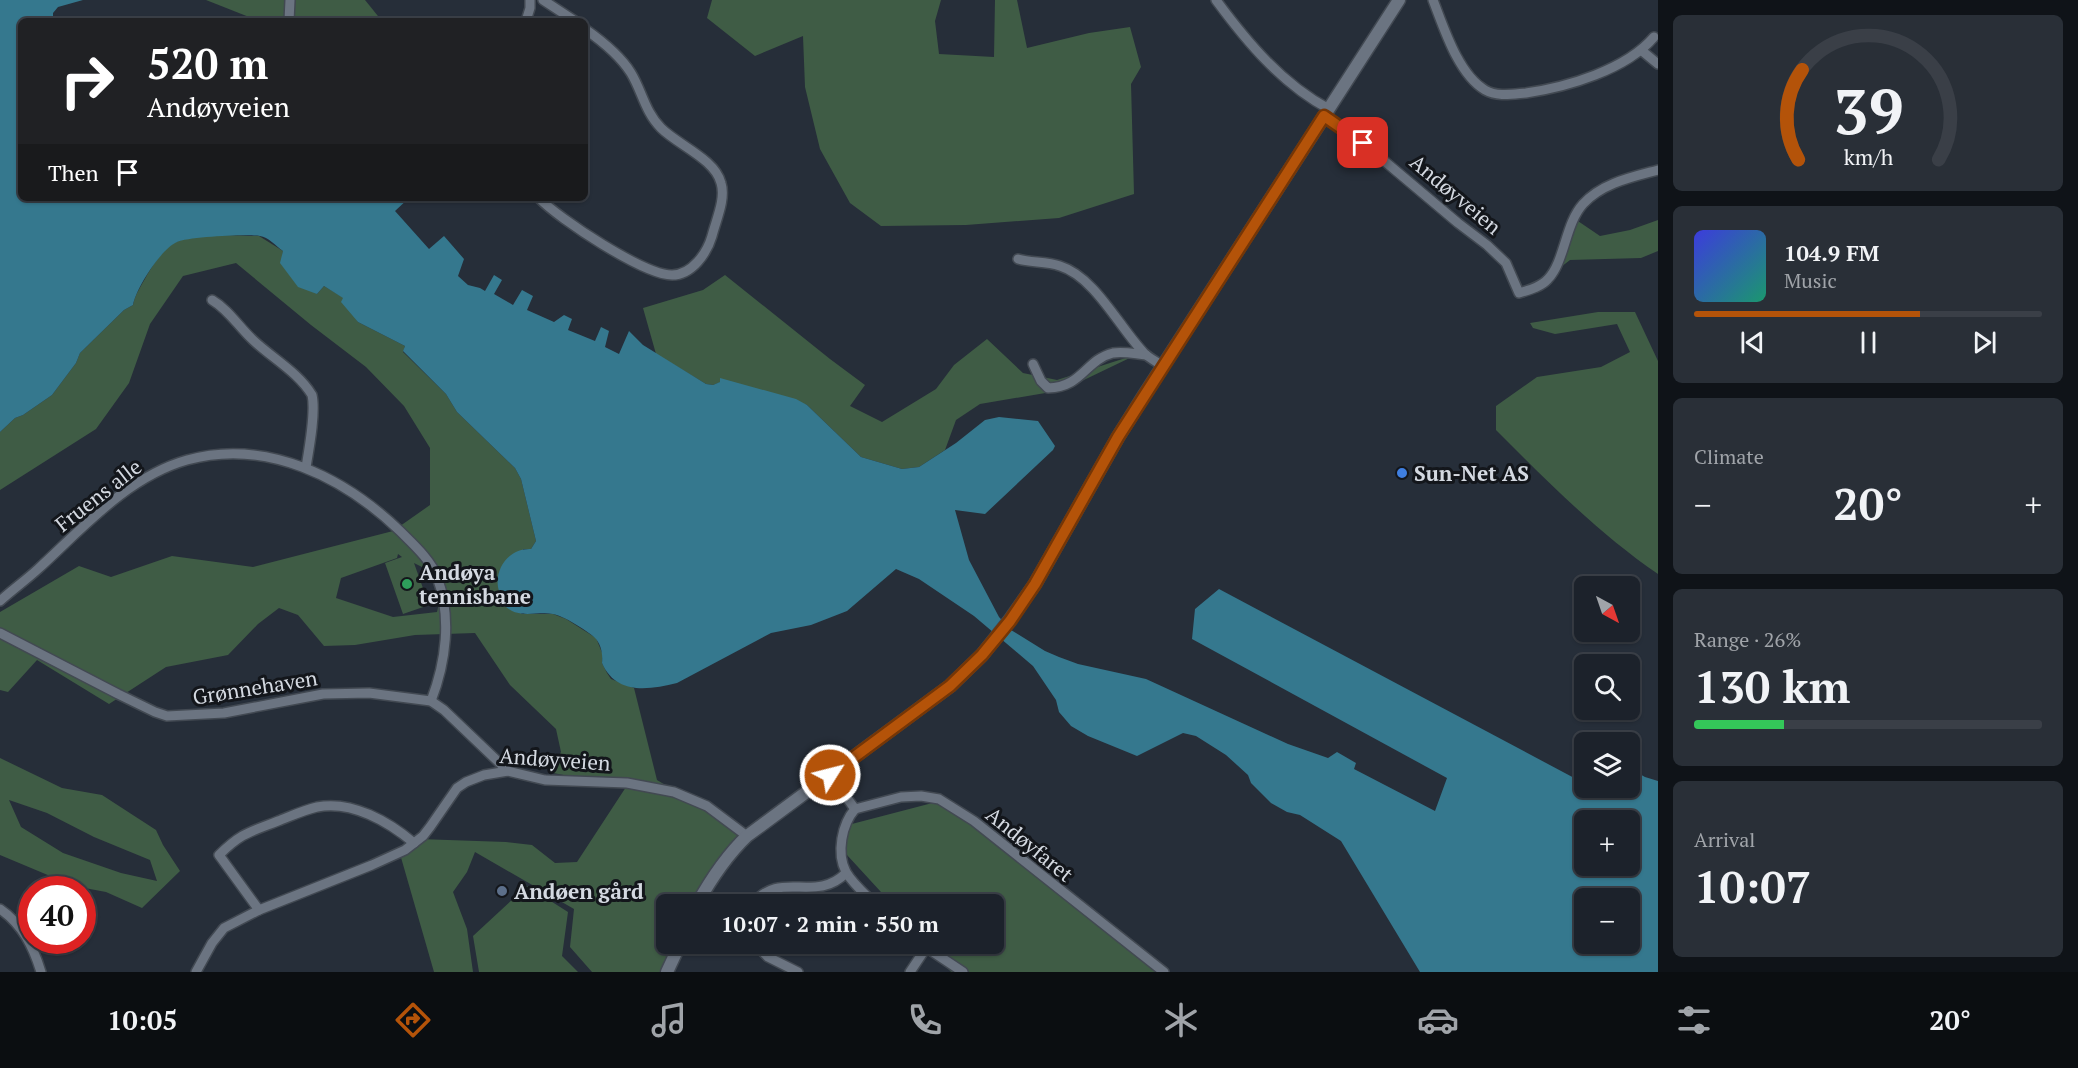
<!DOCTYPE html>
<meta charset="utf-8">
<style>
:root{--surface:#1c222b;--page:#292f37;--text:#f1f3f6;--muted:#a0a4a9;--line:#3a3f47;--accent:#b45309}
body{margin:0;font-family:"PT Serif",serif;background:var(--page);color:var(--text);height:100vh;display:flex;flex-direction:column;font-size:22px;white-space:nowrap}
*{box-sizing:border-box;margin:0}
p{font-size:20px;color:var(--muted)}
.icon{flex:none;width:33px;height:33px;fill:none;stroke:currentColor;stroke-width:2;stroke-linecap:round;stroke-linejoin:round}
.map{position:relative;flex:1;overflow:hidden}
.panel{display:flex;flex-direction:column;gap:15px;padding:15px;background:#0f1318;width:420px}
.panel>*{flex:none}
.top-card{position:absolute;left:18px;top:18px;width:570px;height:183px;border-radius:9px;box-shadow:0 2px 4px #0004,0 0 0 2px var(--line);background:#202124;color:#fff;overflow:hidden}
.needle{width:39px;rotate:140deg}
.tools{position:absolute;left:1574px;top:576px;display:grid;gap:12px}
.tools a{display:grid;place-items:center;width:66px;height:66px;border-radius:9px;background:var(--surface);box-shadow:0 2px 4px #0004,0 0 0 2px var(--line);font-size:30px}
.speed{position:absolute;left:18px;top:876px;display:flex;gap:12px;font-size:30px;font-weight:700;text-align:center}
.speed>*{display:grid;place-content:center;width:78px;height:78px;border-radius:50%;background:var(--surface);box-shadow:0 2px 4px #0004,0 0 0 2px var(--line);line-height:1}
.speed .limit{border:9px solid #d22;background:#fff;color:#111}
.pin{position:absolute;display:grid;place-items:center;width:51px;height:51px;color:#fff;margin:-26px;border-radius:12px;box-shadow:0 3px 9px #0006}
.me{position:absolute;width:66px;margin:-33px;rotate:54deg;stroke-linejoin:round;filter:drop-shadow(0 0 4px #0008)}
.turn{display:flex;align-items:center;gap:21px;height:126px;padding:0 30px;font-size:27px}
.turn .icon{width:78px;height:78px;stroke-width:2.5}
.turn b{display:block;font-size:42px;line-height:51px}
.then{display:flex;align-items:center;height:57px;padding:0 30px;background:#0003;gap:12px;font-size:22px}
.big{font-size:45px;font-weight:700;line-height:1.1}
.panel .widget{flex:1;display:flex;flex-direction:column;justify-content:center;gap:9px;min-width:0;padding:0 21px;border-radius:9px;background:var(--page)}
.panel .dial{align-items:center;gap:0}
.dial svg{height:156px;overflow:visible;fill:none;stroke:var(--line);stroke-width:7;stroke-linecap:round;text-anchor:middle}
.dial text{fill:var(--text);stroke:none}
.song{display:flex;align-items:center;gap:18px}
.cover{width:72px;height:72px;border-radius:9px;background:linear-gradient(135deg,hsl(240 70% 55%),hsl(160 70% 35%))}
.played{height:6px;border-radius:3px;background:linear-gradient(90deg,var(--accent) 65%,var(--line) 65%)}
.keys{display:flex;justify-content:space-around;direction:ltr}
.heat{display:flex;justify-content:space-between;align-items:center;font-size:33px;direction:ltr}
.charge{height:9px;border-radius:4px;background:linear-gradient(90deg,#34c759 26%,var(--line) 0)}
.trip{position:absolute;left:656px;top:894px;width:348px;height:60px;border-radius:9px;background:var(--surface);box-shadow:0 2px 4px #0004,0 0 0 2px var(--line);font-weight:700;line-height:60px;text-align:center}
.dock{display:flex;height:96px;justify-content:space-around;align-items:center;background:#0b0e11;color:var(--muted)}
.dock .icon{width:42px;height:42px}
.dock .on{color:var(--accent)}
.dock b{font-size:27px;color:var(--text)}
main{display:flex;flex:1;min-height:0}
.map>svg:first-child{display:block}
</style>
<main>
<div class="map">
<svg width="1658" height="972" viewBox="0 0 1658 972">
<rect width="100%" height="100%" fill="#262e39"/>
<g fill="#3f5c45" fill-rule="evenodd">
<path d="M206,0h159l17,21h-123z"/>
<path d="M712,0h229l-6,21 4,33 55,3 1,-57h22l10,48 62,-15 41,-6 11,40 -10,17 3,110 -75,24 -93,7 -85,1 -31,-23 -30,-54 -15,-62 -2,-51 -48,20 -48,-38z"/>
<path d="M1572,217l28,19 30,-6 28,-10v31l-17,7 -71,2 -22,17z"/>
<path d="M259,236l24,15 -1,8 35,35 7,-8 20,12 14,24 47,24 -2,6 43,42 11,18 58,56 6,11 15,62 -5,8h-8l-2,65h32l13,5 30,19 7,17 -1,8 5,10 4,6 23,9 23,92 91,55 -48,69h-34v40h13l-15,28h-72l-22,-25 4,-38 -99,-57 -8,20 -14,20 14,37 6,43h-39l-34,-118 19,-15 87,3 26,3 23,18 22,-1 49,-75 -78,-15 13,-20 -5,-23 -46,-44 -35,-52 -60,2 -60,10 -31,1 -26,-31 -19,-7 -21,16 -30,31 -62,12 -57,37 -72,-44 -29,32 -8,-2v-78l79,-46 32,11 61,-21 81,11 140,-36 37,-26v-57l-26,-42 -38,-39 -55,-42 -75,-62 -53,13 -33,48 -21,59 -33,46 -96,61v-58l15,-14 8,-3 29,-20 24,-32 4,-10 44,-43 9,-5c2,-11 9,-20 14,-30 6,-10 14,-23 24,-30 18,-14 65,-9 88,-9zM398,554l4,3 -17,6 18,51 26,-9 -15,-42 8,4 20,23 -5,22 -44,5 -57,-19 5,-20 56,-20z"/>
<path d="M725,275l105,84 35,26 -15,21 32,16 54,-33 18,-24 33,-26 36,34 34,7 81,-26 -75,36 -83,14 -24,16 -11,30 -26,17 -17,2 -41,-12 -54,-52 -86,-23 -8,3 -7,-1 -50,-30 -13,-46 60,-18z"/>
<path d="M1598,312h37l23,49v213c-60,-41 -111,-93 -162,-144v-24l41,-29 64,-10 29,-15 -13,-28 -62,10 -22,-6 -3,-5z"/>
<path d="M0,758l62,30 40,7 54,35 7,15 17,26 -38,37 -36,-16 -32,-6 -74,-31zM9,800l38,13 47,24 56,23 7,21 -36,-8 -58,-20 -42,-26z"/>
<path d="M940,801l29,12 127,99 51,49 15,11h-211l-24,-28h66v-40h-101l-45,-49 -2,-23 3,-7z"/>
<path d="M527,886l41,26 -6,44 16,16h-99l-6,-36z"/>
</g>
<path fill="#35788e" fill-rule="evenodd" d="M0,0h83l-25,7 -5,6v4l4,4h-36v177h388l-14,13 34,38 15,-13 20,23 -6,17 10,9 12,3 5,3 9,-16 8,5 -8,14 19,11 9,-15 11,6 -6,14 27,12 10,-7 8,4 -4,11 27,11 6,-14 8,4 -4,16 14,7 10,-23 14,14 63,39 7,1 7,-3v-4l76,21 11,6 54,52 41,12 17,-2 37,-24 29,-23 14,-3 39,4 17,25 -2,4 -68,64 -30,-4 14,50 30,57 12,13 34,21 14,6 19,7 68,15 142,65 40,14 9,-6 19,11 -2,6 81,42 12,-33 -255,-139 3,-30 24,-20 359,191 6,-10v18h45v-20l16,9 13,4v191h-238l-79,-131 -41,-26 -13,-3 -16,-9 -20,-20 -3,-8 -22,-20 -30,-19 -13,-3 -46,23 -49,-20 -17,-10 -12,-14 -3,-12 -23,-34 -59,-50 -55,-37 -23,-10 -49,42 -36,14 -40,8 -94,50c-29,7 -61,12 -75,-20 1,-9 -1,-20 -8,-26 -8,-7 -30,-21 -41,-23 -17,-3 -35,6 -49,-9 -2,-6 -5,-12 -6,-18 -3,-20 12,-39 33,-38l5,-8 -15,-62 -6,-11 -58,-56 -11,-18 -43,-43 2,-5 -47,-24 -17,-20 2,-4 -19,-12 -7,8 -19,-7 -18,-24 3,-12c-7,-5 -15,-14 -23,-15 -13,-2 -72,1 -83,6 -16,7 -41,46 -44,63l-9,5 -44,43 -4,10 -24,32 -29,20 -8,3 -15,14zM1584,820h45v46h-45zM1584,898h45v46h-45z"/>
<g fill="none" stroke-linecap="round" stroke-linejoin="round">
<g stroke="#424952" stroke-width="12">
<g id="street">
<path d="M543,0l32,21"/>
<path d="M1216,0c31,42 66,84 113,109"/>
<path d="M1433,0c11,28 25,74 52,90 12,7 28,4 41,3 41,-6 100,-23 128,-56"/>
<path d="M289,21l1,-21"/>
<path d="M526,21l4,-13v-8"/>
<path d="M1641,50l17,14"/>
<path d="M1324,116l39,27 95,80 29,22 19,18 13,30c10,-3 22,-6 29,-14 17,-18 17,-55 35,-75 19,-21 49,-27 75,-34"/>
<path d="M539,198c20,21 105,77 133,77 20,0 35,-22 40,-39 4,-16 14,-37 9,-53 -6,-24 -43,-38 -60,-55 -16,-16 -19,-37 -30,-55 -11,-18 -29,-32 -46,-44"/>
<path d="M1018,259c13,4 28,2 42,7 35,11 59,61 84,87 5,5 13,9 19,13"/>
<path d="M212,300c17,10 26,26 41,40 19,18 45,32 59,55 4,17 -3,54 -6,72"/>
<path d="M1033,364l8,17 7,7c35,-1 37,-28 65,-35 11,-2 22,1 33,2"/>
<path d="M0,601c12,-11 26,-21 38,-32 44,-40 89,-92 149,-109 79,-22 157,17 213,71 13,13 31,29 37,46 15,40 9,85 -6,124"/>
<path d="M0,633l118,61 37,18 12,4 57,-3 99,-19 46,-1 62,8 13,9 64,61"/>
<path d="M830,775l25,34c-13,15 -19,44 -9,63 7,12 20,23 29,32"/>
<path d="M855,809l46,-12 20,-1 18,3 35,22 190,151"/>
<path d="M753,904c27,-35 62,0 93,-31"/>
<path d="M0,909c22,15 33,37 41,63"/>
<path d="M259,910l-40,-55c22,-22 31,-23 59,-34 13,-5 26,-11 39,-14 35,-7 72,15 97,36"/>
<path d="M755,944l13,13 30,15"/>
<path d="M921,944l42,28"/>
<path d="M196,972l16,-29 12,-15 35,-18 113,-45 33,-15 18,-14 7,-9 27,-39 9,-6 18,-7 24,-4 37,9 82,3 47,9 33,14 40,30"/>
<path d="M910,972l16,-24"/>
</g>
</g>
<g stroke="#424952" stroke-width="15">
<g id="secondary">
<path d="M697,904c14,-25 29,-48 50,-68l203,-150 32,-31 27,-34 26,-37 83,-147 25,-40 256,-397"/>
<path d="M667,972l13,-28"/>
</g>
</g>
<use href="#street" stroke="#6b7481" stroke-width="9"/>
<use href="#secondary" stroke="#6b7481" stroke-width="12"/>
</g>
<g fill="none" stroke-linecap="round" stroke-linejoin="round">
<g stroke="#753606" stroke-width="15">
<path id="route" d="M830,775l120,-89 32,-31 28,-34 25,-37 83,-147 206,-321 39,27"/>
</g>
<use href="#route" stroke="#b45309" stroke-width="10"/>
</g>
<circle fill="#3f7fe0" stroke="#13161b" stroke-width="2" cx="1402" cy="473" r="6"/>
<circle fill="#2e9e5b" stroke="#13161b" stroke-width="2" cx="407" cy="584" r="6"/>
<circle fill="#5c6f8a" stroke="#13161b" stroke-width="2" cx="502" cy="891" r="6"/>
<g text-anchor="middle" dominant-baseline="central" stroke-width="6" stroke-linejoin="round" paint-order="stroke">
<g font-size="21" fill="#d4d9e1" stroke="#13161b">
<text transform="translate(1456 194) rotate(40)">Andøyveien</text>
<text transform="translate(98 495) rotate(-38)">Fruens alle</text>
<text transform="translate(255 687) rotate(-9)">Grønnehaven</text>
<text transform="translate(555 759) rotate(4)">Andøyveien</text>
<text transform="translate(1030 844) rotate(39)">Andøyfaret</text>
</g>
<g font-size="21" font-weight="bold" fill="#d4d9e1" stroke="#13161b" text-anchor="start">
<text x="1414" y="473">Sun-Net AS</text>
<text x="419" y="572">Andøya<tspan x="419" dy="24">tennisbane</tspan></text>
<text x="514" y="891">Andøen gård</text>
</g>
</g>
</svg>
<div class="tools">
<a><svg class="needle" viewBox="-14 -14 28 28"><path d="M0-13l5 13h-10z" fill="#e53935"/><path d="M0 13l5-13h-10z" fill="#a0a4a9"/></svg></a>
<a><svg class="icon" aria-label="search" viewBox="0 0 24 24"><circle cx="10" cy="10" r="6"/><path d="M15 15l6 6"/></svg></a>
<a><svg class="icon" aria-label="layers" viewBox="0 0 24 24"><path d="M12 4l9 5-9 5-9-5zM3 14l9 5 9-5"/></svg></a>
<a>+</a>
<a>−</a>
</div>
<div class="speed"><div class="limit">40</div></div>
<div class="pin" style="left:1363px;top:143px;background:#d93025"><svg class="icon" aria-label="arrive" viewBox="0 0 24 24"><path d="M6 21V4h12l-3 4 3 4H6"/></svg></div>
<svg class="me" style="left:830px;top:775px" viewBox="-20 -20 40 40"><circle r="17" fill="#b45309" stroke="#fff" stroke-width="3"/><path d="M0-11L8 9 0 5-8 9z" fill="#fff"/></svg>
<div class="trip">10:07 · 2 min · 550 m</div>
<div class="top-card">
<div class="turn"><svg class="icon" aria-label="right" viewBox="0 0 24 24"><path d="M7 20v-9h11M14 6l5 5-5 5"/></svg><div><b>520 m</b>Andøyveien</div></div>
<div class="then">Then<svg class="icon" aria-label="arrive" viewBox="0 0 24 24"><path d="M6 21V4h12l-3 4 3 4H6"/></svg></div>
</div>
</div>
<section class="panel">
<div class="widget dial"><svg viewBox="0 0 100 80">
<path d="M14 69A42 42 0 1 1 86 69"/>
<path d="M14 69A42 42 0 0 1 16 23" stroke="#b45309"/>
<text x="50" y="56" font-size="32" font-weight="700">39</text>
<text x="50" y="72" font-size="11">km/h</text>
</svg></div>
<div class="widget">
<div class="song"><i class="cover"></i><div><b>104.9 FM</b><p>Music</p></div></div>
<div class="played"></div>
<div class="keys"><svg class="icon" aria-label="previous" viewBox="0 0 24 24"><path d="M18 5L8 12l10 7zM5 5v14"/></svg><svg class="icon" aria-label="pause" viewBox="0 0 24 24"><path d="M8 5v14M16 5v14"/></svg><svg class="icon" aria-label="next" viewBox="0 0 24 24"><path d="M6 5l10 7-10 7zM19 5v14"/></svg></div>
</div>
<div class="widget"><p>Climate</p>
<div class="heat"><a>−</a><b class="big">20°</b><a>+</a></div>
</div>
<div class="widget"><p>Range · 26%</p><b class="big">130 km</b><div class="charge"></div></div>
<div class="widget"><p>Arrival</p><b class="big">10:07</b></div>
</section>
</main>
<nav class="dock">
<b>10:05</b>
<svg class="icon on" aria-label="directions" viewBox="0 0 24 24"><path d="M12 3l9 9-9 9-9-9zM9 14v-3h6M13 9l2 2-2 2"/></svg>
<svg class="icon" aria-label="music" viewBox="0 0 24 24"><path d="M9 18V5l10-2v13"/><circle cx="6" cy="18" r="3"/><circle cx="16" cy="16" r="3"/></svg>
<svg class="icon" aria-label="phone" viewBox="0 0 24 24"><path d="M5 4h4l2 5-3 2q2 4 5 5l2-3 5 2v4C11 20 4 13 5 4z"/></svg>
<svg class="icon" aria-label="climate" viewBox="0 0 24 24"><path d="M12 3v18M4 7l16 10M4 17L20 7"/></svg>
<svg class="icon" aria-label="car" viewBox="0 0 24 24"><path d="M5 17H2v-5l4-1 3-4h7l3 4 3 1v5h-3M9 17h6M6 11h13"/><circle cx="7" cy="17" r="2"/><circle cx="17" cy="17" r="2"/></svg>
<svg class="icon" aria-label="filters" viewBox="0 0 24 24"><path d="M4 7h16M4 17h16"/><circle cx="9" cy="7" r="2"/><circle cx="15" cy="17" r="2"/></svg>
<b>20°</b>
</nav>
